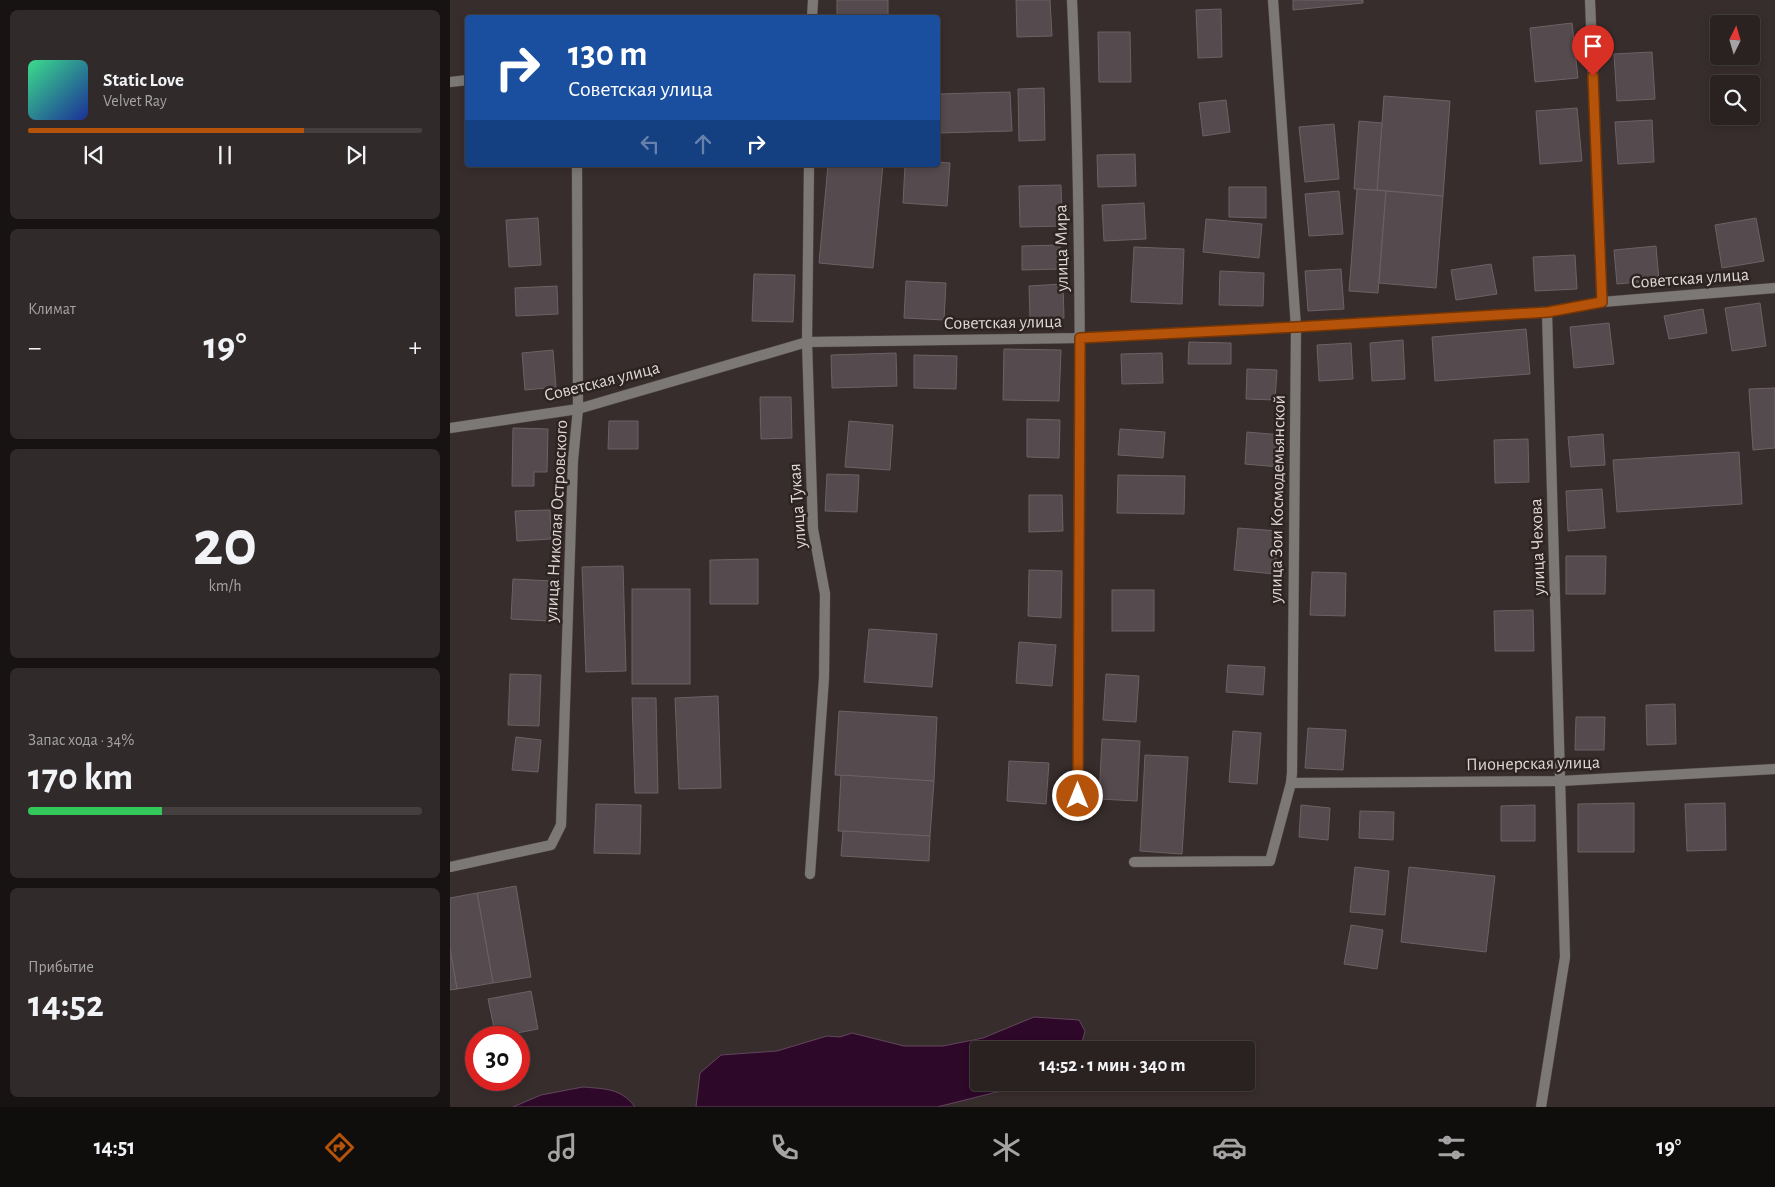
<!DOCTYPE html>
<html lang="ru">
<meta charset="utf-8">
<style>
:root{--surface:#292221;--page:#312a2a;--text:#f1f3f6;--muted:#a5a4a5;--line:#453f3f;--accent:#b45309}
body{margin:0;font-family:"Alegreya Sans",sans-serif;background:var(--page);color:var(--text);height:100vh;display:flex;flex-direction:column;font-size:19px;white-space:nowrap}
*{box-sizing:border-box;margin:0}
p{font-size:16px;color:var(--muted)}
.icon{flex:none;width:28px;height:28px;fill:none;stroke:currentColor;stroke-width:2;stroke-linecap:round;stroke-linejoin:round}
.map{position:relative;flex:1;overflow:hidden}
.details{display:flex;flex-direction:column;gap:10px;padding:10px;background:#171312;width:450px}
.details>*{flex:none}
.top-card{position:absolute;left:15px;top:15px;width:475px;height:152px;border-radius:5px;box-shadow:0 2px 8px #0003,0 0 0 1px var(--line);background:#1a4fa0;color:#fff;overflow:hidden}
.needle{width:32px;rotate:5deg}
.fabs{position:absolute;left:1260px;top:15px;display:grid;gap:10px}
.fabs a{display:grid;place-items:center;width:50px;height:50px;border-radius:5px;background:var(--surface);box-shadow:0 2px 8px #0003,0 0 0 1px var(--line);font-size:25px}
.speed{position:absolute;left:15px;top:1026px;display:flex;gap:10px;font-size:25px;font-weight:700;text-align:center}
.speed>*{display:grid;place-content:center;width:65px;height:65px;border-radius:50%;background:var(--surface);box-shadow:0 2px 8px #0003,0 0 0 1px var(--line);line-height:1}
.speed .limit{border:8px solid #d22;background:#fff;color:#111}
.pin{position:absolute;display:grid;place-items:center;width:42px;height:42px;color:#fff;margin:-51px -21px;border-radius:50% 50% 50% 0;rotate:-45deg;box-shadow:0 0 5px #0007}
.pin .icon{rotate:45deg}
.me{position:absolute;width:55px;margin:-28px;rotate:0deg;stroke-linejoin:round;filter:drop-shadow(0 0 4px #0008)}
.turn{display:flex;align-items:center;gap:18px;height:105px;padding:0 20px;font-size:22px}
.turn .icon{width:65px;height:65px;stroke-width:2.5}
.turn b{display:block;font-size:35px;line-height:42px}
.lanes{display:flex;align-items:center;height:48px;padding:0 20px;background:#0003;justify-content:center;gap:25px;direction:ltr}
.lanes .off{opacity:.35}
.big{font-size:38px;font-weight:700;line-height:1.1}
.details .card{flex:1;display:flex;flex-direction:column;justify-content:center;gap:8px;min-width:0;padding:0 18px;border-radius:8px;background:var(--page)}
.details .dial{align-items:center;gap:0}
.dial b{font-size:65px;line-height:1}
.song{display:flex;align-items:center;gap:15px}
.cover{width:60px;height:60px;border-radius:8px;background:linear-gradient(135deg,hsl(150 70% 55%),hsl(230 70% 35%))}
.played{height:5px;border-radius:2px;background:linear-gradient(90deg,var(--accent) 70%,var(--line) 70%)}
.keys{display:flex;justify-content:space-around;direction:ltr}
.heat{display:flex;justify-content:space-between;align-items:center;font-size:28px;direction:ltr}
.charge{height:8px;border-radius:4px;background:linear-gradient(90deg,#34c759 34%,var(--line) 0)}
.trip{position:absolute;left:520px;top:1041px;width:285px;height:50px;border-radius:5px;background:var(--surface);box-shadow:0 2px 8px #0003,0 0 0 1px var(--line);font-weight:700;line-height:50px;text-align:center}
.tabs{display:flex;height:80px;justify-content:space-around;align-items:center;background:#100e0d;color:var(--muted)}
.tabs .icon{width:35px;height:35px}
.tabs .current{color:var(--accent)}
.tabs b{font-size:22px;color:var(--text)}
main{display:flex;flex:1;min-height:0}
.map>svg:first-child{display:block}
</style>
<main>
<section class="details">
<div class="card">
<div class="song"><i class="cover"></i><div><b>Static Love</b><p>Velvet Ray</p></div></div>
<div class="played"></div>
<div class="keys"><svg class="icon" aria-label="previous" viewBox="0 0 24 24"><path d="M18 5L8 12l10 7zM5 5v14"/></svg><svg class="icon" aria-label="pause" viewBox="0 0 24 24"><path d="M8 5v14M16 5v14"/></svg><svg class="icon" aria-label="next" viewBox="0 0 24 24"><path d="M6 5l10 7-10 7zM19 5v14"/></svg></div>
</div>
<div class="card"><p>Климат</p>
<div class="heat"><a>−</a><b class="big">19°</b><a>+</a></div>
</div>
<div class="card dial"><b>20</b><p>km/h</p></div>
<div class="card"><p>Запас хода · 34%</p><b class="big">170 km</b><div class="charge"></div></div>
<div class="card"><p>Прибытие</p><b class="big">14:52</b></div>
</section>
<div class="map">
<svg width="1325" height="1107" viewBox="0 0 1325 1107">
<rect width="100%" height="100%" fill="#372d2c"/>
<g fill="#2e0829" stroke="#63465d">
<path d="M584,1017l45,3 6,11 -5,19h-101v32l64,1 -7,3 -39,6 -60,15h-241l4,-34 21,-18 56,-4 50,-15 13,1 12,-4 52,13h39l40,-8z"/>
<path d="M133,1087c22,2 38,1 52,20h-122l28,-12z"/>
</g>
<g fill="#554a4d" stroke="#6c6164">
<rect x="387" y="0" width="51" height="18"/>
<path d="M566,0h34l2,36 -35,1z"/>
<path d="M843,0h70v3l-70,7z"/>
<path d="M771,9l1,48 -24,1 -2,-48z"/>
<path d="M1122,23l6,55 -43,4 -5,-54z"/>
<path d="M648,32h32l1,50h-32z"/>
<path d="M1202,52l3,47 -38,2 -3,-47z"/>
<path d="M594,88l1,52 -26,1 -1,-52z"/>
<path d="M560,92l2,39 -74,2v-39z"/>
<path d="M934,96l66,5 -7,95 -66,-6z"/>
<path d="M776,100l4,32 -27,4 -4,-33z"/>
<path d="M1127,108l5,53 -42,3 -4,-53z"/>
<path d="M1202,120l2,42 -36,2 -3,-42z"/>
<path d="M909,121l23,2 -5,67 -23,-1z"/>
<path d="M884,124l5,55 -34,3 -6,-55z"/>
<path d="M685,154l1,32 -38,1 -1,-32z"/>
<path d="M488,162l12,1 -3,43 -44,-3 2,-38h33z"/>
<path d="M378,165h55l-10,103 -54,-5z"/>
<path d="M611,185l1,41 -42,1 -1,-41z"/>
<path d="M779,187h37v31l-37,-1z"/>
<path d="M907,189l29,2 -8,102 -29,-2z"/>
<path d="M889,191l4,43 -34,2 -4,-42z"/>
<path d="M936,191l57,5 -7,92 -57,-5z"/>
<path d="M694,203l2,36 -42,2 -2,-36z"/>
<path d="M88,218l3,47 -32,2 -3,-47z"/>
<path d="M1306,218l8,43 -42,7 -7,-43z"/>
<path d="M756,219l56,5 -3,34 -56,-6z"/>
<path d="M610,245l1,24 -39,1v-24z"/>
<path d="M1206,246l3,34 -42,4 -3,-34z"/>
<path d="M684,247l50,2 -2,55 -51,-2z"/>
<path d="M1125,255l2,34 -42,2 -2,-34z"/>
<path d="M1041,264l6,30 -41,6 -5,-30z"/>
<path d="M891,269l3,40 -36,2 -3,-40z"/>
<path d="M770,271l44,2 -1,33 -44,-1z"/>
<path d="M304,274l41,1 -2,47 -41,-1z"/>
<path d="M456,281l40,2 -2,37 -40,-2z"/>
<path d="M613,284l1,34 -34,1 -1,-33z"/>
<path d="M107,286l1,28 -42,2 -1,-28z"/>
<path d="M1310,303l6,43 -34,5 -7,-43z"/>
<path d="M1253,309l4,24 -38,6 -5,-23z"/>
<path d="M1159,323l5,41 -40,4 -4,-41z"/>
<path d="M1076,329l4,45 -95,7 -3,-44z"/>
<path d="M953,340l2,39 -33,2 -2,-38z"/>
<path d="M739,342l42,1v21h-43z"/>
<path d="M901,343l2,36 -34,2 -2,-36z"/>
<path d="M554,349l57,1 -2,51 -56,-1z"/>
<path d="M103,350l3,37 -31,3 -3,-37z"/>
<path d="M446,353l1,33 -65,2 -1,-33z"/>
<path d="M712,353l1,30 -41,1 -1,-30z"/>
<path d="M464,355l43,1 -1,33 -42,-1z"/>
<path d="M797,369l30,1 -2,30 -29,-1z"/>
<path d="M1325,388v60l-22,2 -4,-61z"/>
<path d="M310,397h31l1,41 -31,1z"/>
<path d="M577,419l33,1 -1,38 -32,-1z"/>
<path d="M159,421h29v28h-30z"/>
<path d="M399,421l44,4 -3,45 -45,-3z"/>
<path d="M63,428l35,1 -1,43h-13v14h-22z"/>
<path d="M670,429l45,3 -2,26 -45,-3z"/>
<path d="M797,432l35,3 -3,32 -34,-3z"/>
<path d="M1153,434l2,31 -34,2 -3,-30z"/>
<path d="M1078,439l1,43 -34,1 -1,-43z"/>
<path d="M1289,452l3,52 -125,8 -4,-52z"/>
<path d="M377,474l32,1 -2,37 -32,-1z"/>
<path d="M668,475l67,1 -1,38 -67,-1z"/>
<path d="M1152,489l3,39 -37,3 -2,-40z"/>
<path d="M579,495h33l1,36 -34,1z"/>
<path d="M100,510l1,29 -34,2 -2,-30z"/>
<path d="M788,528l40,3 -3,43 -41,-4z"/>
<path d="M1116,556h40l-1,38h-39z"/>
<path d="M308,559v45h-48v-44z"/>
<path d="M173,566l3,105 -40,1 -4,-105z"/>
<path d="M579,570l33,1 -1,47 -33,-2z"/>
<path d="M862,572l34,1 -1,43 -35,-1z"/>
<path d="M63,579l38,2 -2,40 -38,-2z"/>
<rect x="182" y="589" width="58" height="95"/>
<rect x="662" y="590" width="42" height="41"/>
<path d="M1083,610l1,41h-39l-1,-40z"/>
<path d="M419,629l68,5 -5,53 -68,-5z"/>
<path d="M569,642l37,3 -4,41 -36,-3z"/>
<path d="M778,665l37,2 -2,28 -37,-3z"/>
<path d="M60,674l31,1 -2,51 -31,-1z"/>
<path d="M656,674l33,2 -3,46 -33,-2z"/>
<path d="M268,696l3,92 -42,1 -4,-91z"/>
<path d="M182,698h24l2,95h-23z"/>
<path d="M1225,704l1,40 -29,1 -1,-40z"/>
<path d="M389,711l98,6 -3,64 -99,-6z"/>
<path d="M1126,717h29l-1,33h-29z"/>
<path d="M858,728l38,2 -3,40 -38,-2z"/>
<path d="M783,731l28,2 -4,51 -28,-2z"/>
<path d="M66,737l25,3 -3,32 -26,-2z"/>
<path d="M652,739l38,2 -3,60 -38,-2z"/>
<path d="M695,755l43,2 -6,97 -42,-3z"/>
<path d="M559,761l40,2 -3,41 -39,-3z"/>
<path d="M391,775l93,6 -4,55 -92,-5z"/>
<path d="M1184,803v49h-56v-48z"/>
<path d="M1275,803l1,47 -39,1 -2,-47z"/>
<path d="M146,804l45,1 -1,49 -46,-1z"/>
<path d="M851,805l29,3 -2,32 -29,-3z"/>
<path d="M1085,805v36h-34v-35z"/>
<path d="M910,811l34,1 -1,28 -34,-2z"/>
<path d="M393,831l87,5 -1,25 -88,-5z"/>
<path d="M905,867l34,4 -4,44 -35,-3z"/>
<path d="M959,867l86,9 -9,76 -85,-10z"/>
<path d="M66,886l15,91 -38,6 -16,-90z"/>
<path d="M27,893l16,90 -36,6 -7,-40v-51z"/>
<path d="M901,925l32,5 -6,39 -33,-5z"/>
<path d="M0,949l7,40 -7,1z"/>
<path d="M81,991l7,38 -42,8 -8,-38z"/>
</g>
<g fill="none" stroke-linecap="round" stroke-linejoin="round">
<g stroke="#524847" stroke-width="11">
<g id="minor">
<path d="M622,0c12,265 7,531 6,796"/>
<path d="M1140,0l12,302"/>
<path d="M362,18l1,-18"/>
<path d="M0,82l18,-2"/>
<path d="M359,165l-2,177 6,187 12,65 -1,84 -14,196"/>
<path d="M0,428l128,-19 229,-67 272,-4 217,-11 251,-15 55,-10 173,-14"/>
<path d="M841,783l270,-2 214,-12"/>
<path d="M684,862l136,-1 21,-78 1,-10 4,-446 -23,-327"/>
<path d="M0,867l101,-22 10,-20 12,-365 5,-51 -1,-244"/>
<path d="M1091,1107l24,-150 -18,-645"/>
</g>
</g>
<use href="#minor" stroke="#7c7875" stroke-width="10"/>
</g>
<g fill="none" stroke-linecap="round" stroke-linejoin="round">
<g stroke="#753606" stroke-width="12">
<path id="route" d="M628,796l2,-458 216,-11 252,-15 54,-10 -9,-226"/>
</g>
<use href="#route" stroke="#b45309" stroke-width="9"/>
</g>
<g text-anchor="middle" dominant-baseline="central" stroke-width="5" stroke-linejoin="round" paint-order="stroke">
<g font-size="18" fill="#ded7d6" stroke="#2d2422">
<text transform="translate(612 248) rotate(-91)">улица Мира</text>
<text transform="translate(1240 279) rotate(-4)">Советская улица</text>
<text transform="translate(553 323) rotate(-1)">Советская улица</text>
<text transform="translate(152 382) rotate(-14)">Советская улица</text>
<text transform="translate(828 499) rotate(-89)">улица Зои Космодемьянской</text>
<text transform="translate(348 506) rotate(-94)">улица Тукая</text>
<text transform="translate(107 521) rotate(-87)">улица Николая Островского</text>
<text transform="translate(1088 547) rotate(-92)">улица Чехова</text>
<text transform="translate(1083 764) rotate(-1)">Пионерская улица</text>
</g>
</g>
</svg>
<div class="fabs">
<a><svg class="needle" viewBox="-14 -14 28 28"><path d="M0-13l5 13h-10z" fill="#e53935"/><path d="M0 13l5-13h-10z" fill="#a5a4a5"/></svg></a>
<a><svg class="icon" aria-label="search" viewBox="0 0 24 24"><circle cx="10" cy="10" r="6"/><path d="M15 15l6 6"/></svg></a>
</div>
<div class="speed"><div class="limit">30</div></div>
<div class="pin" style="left:1143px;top:76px;background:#d93025"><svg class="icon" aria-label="arrive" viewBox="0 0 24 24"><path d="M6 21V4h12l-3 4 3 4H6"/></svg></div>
<svg class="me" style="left:628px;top:796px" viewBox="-20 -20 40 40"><circle r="17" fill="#b45309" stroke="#fff" stroke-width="3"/><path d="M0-11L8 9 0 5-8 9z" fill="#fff"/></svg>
<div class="trip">14:52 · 1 мин · 340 m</div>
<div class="top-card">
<div class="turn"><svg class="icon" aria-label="right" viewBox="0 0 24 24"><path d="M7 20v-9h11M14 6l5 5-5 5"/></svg><div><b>130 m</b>Советская улица</div></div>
<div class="lanes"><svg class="icon off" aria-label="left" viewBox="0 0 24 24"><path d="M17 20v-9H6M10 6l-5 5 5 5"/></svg><svg class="icon off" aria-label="ahead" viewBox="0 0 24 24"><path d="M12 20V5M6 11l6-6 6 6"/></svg><svg class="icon" aria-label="right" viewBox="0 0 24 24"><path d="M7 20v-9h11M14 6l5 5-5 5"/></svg></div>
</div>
</div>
</main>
<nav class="tabs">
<b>14:51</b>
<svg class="icon current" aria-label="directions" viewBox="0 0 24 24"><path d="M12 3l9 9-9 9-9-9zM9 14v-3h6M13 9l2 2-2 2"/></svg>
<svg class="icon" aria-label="music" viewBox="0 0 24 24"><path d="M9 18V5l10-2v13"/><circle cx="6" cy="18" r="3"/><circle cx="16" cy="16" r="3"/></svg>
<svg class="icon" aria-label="phone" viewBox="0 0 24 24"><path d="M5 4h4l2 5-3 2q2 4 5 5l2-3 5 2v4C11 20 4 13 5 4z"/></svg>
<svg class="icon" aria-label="climate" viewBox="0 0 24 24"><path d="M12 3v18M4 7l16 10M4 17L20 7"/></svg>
<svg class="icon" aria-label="car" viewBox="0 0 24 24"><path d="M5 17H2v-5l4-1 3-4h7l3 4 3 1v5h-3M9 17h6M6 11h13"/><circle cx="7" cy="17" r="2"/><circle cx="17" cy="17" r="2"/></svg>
<svg class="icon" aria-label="filters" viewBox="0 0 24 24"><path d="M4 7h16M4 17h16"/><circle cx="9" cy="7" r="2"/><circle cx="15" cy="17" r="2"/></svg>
<b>19°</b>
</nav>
